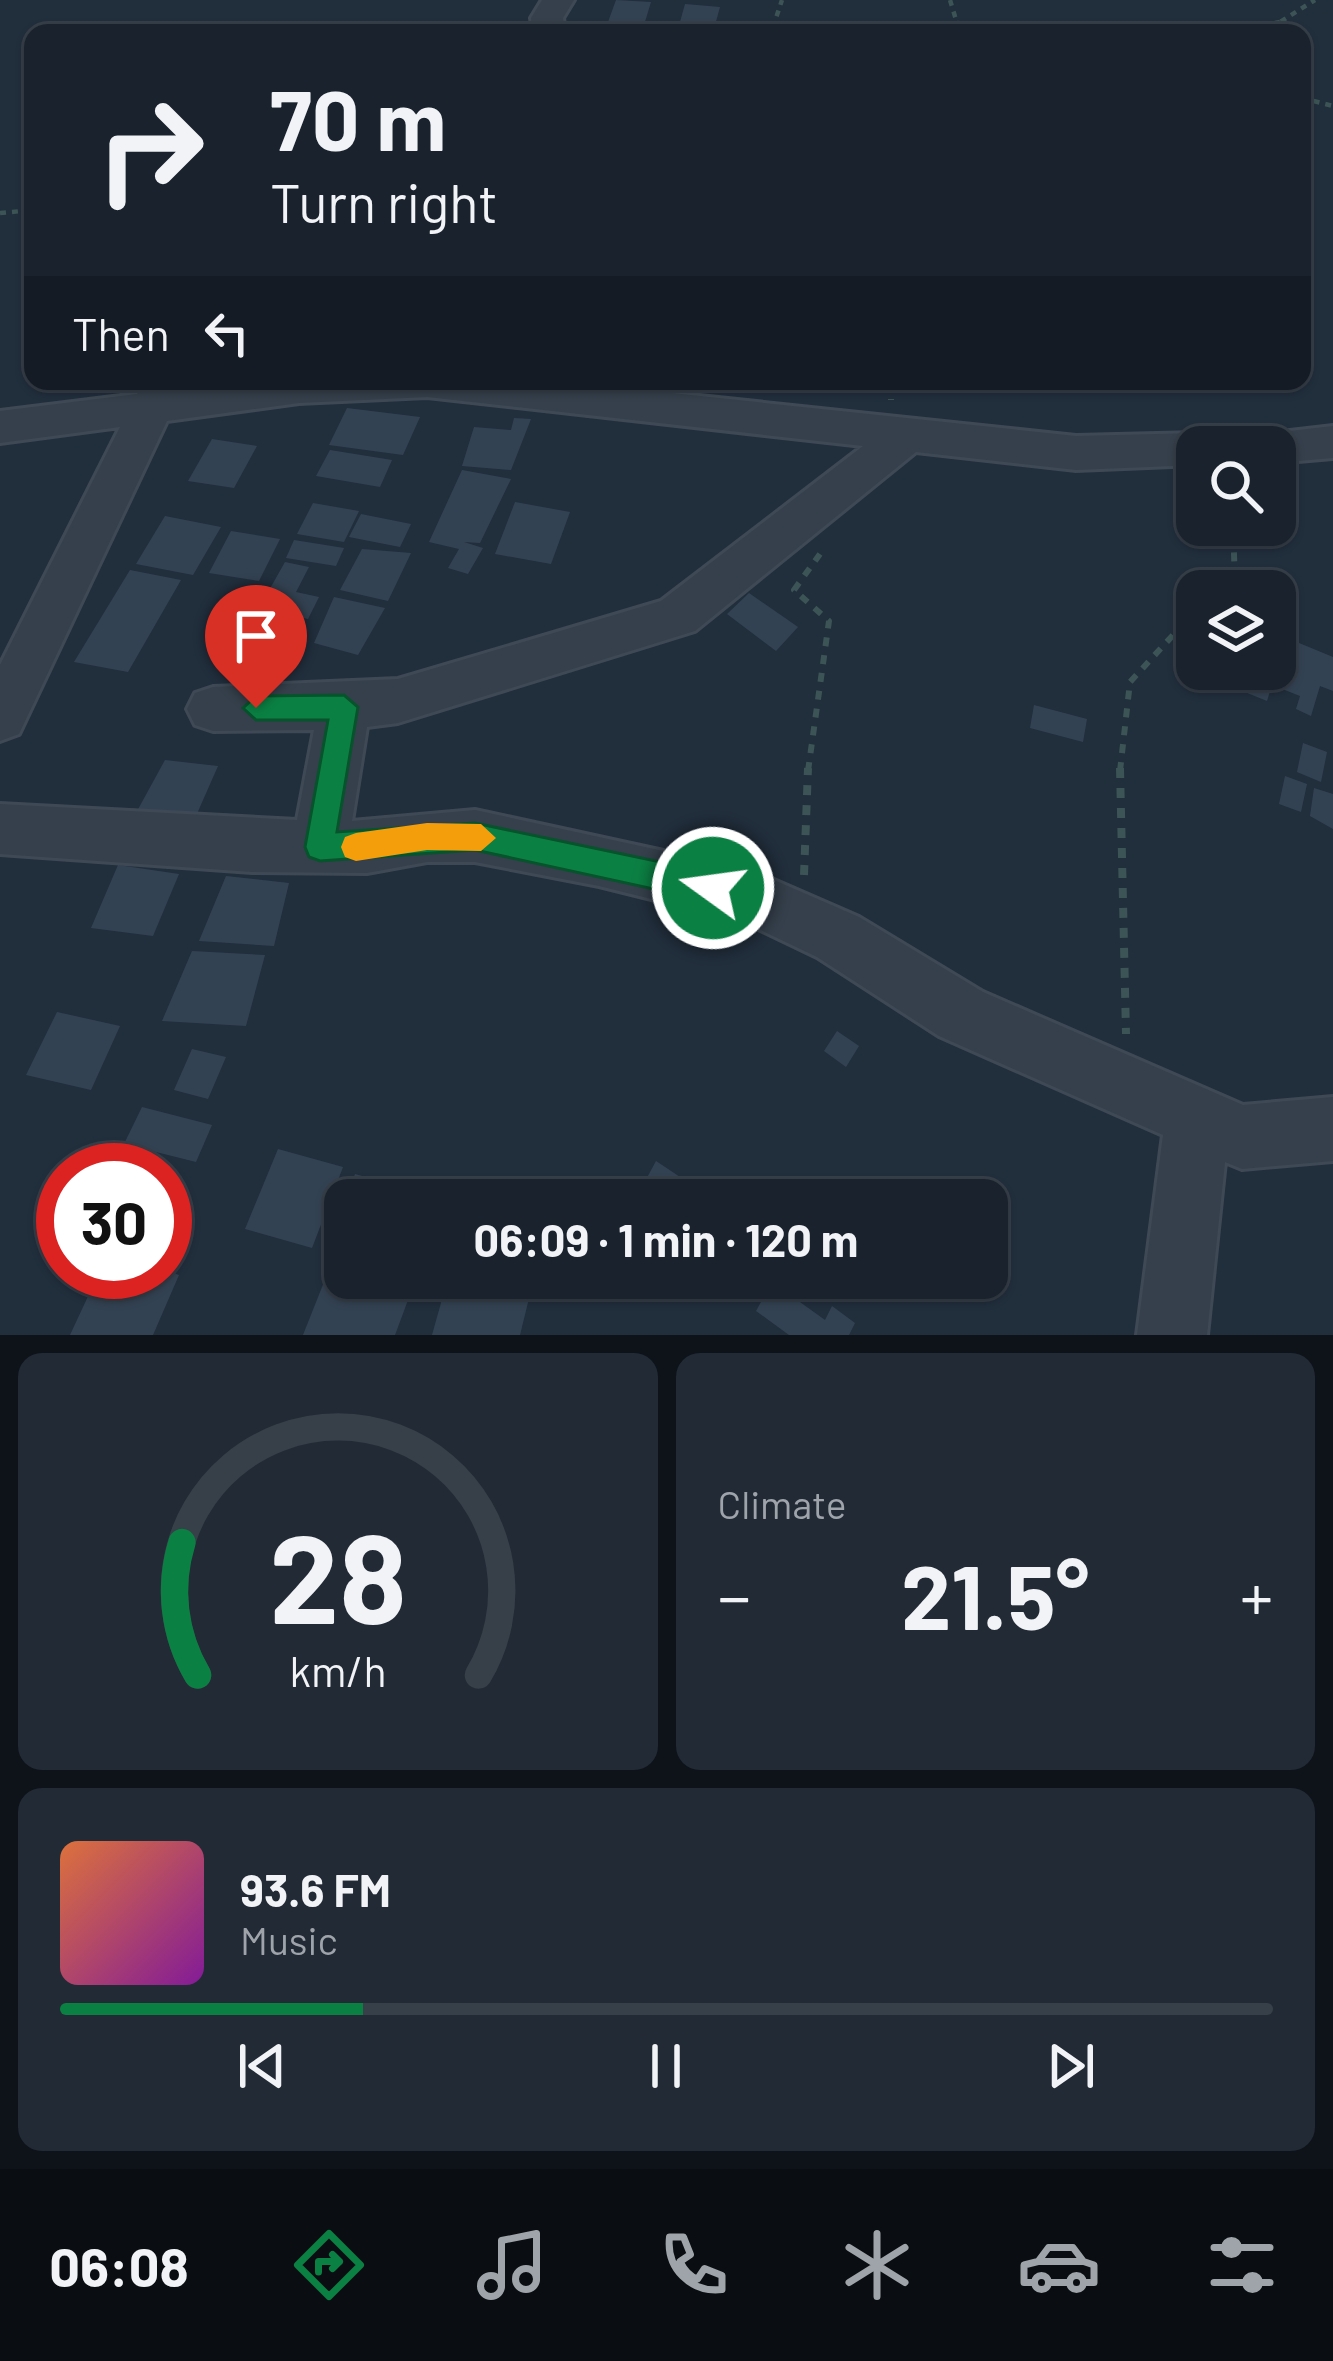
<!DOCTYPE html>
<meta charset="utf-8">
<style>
:root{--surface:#19222d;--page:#222a35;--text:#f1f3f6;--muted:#9fa4aa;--line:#373f49;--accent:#0b8043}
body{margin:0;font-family:Barlow,sans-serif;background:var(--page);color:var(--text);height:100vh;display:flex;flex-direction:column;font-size:45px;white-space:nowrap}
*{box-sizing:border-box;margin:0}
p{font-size:39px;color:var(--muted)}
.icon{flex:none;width:66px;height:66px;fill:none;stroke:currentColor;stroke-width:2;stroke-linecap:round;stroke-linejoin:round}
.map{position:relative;height:1335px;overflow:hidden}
.details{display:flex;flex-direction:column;gap:18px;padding:18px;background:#0e1319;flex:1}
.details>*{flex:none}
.top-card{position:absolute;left:24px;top:24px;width:1287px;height:366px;border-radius:24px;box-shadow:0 3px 9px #0004,0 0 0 3px var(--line);background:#19222d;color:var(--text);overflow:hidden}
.controls{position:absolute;left:1176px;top:426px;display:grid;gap:24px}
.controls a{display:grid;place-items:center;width:120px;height:120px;border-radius:24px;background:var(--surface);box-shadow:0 3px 9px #0004,0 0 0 3px var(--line);font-size:60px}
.speed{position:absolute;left:36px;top:1143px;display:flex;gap:24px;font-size:60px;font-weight:700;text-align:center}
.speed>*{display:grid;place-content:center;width:156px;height:156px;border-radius:50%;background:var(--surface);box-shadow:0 3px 9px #0004,0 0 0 3px var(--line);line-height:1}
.speed .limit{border:18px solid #d22;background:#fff;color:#111}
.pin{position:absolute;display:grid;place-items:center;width:102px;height:102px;color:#fff;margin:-123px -51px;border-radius:50% 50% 50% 0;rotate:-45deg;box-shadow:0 0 12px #0007}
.pin .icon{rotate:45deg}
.me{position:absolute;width:132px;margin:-66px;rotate:284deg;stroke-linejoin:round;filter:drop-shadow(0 0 9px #0008)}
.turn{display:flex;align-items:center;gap:42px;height:252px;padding:0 48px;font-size:54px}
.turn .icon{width:156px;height:156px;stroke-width:2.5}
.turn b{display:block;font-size:84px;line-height:102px}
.then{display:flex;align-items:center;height:114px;padding:0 48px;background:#0003;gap:24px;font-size:45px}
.big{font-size:90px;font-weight:700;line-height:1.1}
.details .card{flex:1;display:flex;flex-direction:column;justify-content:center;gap:18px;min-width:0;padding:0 42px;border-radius:24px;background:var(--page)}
.details .dial{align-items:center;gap:0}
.dial svg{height:312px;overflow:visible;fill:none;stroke:var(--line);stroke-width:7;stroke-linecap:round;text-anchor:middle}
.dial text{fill:var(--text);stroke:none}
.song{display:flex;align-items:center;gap:36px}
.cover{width:144px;height:144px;border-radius:18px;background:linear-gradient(135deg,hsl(20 70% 55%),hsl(290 70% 35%))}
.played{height:12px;border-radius:6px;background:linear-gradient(90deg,var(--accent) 25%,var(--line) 25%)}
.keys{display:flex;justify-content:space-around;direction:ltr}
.heat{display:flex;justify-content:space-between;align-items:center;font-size:66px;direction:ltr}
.details .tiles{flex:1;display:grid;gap:18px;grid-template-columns:1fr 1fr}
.card:last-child{grid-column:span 2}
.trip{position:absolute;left:324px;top:1179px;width:684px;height:120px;border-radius:24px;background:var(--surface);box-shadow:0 3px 9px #0004,0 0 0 3px var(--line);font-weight:700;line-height:120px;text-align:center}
.tab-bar{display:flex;height:192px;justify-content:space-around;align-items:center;background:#0a0e12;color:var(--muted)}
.tab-bar .icon{width:84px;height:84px}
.tab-bar .on{color:var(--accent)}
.tab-bar b{font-size:54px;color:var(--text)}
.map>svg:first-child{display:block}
</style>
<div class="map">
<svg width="1333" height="1335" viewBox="0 0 1333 1335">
<rect width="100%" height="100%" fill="#212e3c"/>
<g fill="#334252">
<path d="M616,0l35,2 -7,23 -36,-3z"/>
<path d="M685,4l35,3 -5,18 -35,-3z"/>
<path d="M347,408l73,9 -17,38 -74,-10z"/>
<path d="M514,418l17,1 -20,51 -49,-4 12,-39 37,3z"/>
<path d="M212,439l45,7 -23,42 -46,-7z"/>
<path d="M330,450l62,10 -12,27 -64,-11z"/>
<path d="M462,470l49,9 -31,64 -16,-1 19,6 -15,26 -20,-6 11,-19 -30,-7z"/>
<path d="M515,502l55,10 -19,52 -56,-10z"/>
<path d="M313,503l46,8 -15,31 -47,-8z"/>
<path d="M361,514l50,10 -11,23 -51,-10z"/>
<path d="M165,516l56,11 -28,48 -57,-11z"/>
<path d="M231,531l49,8 -21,42 -50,-8z"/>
<path d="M294,540l50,8 -8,18 -50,-8z"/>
<path d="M362,549l49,4 -23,48 -48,-11z"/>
<path d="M285,562l24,5 -13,25 23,5 -11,22 -49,-11z"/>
<path d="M130,570l51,10 -53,92 -54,-10z"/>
<path d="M749,593l49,34 -22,24 -49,-37z"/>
<path d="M334,597l51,11 -27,47 -44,-12z"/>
<path d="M1287,638l46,19v34l-13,-5 -9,30 -15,-7 4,-13 -28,-11 -5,16 -79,-32h89z"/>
<path d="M1034,705l53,14 -4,23 -53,-14z"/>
<path d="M1303,743l24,9 -6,30 -24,-10z"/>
<path d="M165,760l53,6 -26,59 -56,-12z"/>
<path d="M1285,776l22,8 -6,28 -22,-8z"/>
<path d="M1314,788l19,6v35l-23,-13z"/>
<path d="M118,865l61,9 -26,62 -62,-8z"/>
<path d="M226,876l63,7 -15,63 -75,-5z"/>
<path d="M192,951l73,4 -19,71 -84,-5z"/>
<path d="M57,1012l63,14 -29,64 -65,-15z"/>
<path d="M837,1031l22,15 -13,21 -22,-16z"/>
<path d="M192,1049l34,8 -18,42 -34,-9z"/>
<path d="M142,1107l70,18 -16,37 -72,-18z"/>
<path d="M278,1149l65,18 -31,81 -67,-19z"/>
<path d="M656,1161l45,30 -5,9h-61z"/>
<path d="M355,1174l89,25 -1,1h-98z"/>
<path d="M345,1202v57l-20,-6z"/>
<path d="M165,1220l29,7 -11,29 -18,-5z"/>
<path d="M165,1270l14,5 -26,60h-83l27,-58 43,13 8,-18z"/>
<path d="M328,1272l80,28 -13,35h-92z"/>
<path d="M448,1278h86l-14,57h-88z"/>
<path d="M772,1282l53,38 7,-14 23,17 -6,12h-60l-33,-24z"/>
</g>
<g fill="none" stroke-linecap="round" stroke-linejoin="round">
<g stroke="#3e4955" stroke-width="6">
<g id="minor">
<path d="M542,0h32l-11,18 2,15h-32l-2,-15z"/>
<path d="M143,381h42l-2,7 52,-7h323l518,55 121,-3 16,4 5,10h-21v18l-121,5 -160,-18 -221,179 -297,92 -31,4 -15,94 123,-11 276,60 108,47 124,75 260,113 90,-8v64l-91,8 -17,-7 -18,173h-70l26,-200 -224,-99 -122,-79 -73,-35 -145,-36 -124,-24h-48l-60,11 -115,-1 -252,-18v-50l297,16 17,-90 -101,1 -18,-6 -8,-16 8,-16 18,-6 185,-8 263,-78 202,-155 -436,-49 -128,6 -132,18 -148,313 -19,7v-76l120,-238 -120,16v-32l137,-17z"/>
<path d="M1333,426v32l-58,5v-16h-25l6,-12z"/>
</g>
</g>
<g stroke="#3c5455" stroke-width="4.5" stroke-dasharray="6 6" stroke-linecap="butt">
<path d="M950,0l7,23 106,10"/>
<path d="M761,33l13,-9 8,-24"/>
<path d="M1228,33l52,-11"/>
<path d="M1279,33l1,-11 35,-22"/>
<path d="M1302,98l31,8"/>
<path d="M0,213l33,-3"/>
</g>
<g stroke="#3c5455" stroke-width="6" stroke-dasharray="9 9" stroke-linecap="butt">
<path d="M891,381v19"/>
<path d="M1223,591l12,-8 -2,-58"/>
<path d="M808,771l21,-150 -35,-31 26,-36"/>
<path d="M1120,771l10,-89 67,-73"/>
</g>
<g stroke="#3c5455" stroke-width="8" stroke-dasharray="10 10" stroke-linecap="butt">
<path d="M1120,768l6,266"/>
<path d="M804,875l4,-107"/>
</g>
<use href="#minor" fill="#35404c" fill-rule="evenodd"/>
</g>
<path fill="#0b8043" stroke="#07532c" stroke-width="3" d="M344,695l14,12 -21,125 138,-9 238,50 11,4 4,11 -4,10 -11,4 -238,-52 -155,11 -11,-4 -4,-10 23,-127h-72l-13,-12 13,-12z"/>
<path fill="#f59e0b" d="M427,823l54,1 15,14 -15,13 -54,-1 -71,11 -11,-4 -4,-10 4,-10 11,-4z"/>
</svg>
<div class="controls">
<a><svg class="icon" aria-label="search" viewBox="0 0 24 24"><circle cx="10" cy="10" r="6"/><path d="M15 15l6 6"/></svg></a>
<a><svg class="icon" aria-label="layers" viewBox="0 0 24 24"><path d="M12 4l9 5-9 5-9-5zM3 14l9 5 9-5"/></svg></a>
</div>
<div class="speed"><div class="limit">30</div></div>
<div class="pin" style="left:256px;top:708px;background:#d93025"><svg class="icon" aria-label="arrive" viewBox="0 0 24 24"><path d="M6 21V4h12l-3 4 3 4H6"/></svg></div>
<svg class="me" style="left:713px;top:888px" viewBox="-20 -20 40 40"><circle r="17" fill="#0b8043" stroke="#fff" stroke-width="3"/><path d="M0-11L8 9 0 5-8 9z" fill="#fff"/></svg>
<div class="trip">06:09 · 1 min · 120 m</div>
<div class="top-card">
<div class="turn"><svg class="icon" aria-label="right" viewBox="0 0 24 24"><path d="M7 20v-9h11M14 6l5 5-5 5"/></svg><div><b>70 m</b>Turn right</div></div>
<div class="then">Then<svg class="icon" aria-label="left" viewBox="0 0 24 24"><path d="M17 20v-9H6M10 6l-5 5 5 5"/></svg></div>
</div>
</div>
<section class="details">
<div class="tiles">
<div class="card dial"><svg viewBox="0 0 100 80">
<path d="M14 69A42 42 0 1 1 86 69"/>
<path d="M14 69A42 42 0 0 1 10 35" stroke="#0b8043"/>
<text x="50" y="56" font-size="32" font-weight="700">28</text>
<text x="50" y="72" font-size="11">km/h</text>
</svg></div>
<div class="card"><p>Climate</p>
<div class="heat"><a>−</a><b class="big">21.5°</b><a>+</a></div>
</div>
<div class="card">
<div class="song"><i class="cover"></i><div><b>93.6 FM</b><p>Music</p></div></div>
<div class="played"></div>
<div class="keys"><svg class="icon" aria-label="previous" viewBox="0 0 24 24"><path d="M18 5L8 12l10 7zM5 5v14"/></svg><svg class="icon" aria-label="pause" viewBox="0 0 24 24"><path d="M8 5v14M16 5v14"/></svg><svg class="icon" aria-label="next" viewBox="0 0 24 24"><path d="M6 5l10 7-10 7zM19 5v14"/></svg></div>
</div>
</div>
</section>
<nav class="tab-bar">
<b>06:08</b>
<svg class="icon on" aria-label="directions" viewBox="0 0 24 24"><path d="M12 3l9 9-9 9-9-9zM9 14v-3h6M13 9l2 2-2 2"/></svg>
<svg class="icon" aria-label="music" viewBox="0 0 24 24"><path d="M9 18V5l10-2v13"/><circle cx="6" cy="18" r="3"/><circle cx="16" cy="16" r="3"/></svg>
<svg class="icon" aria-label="phone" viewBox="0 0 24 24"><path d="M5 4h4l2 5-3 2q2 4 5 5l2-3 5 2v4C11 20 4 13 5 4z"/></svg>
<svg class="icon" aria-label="climate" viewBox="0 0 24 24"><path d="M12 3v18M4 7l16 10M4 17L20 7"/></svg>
<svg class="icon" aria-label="car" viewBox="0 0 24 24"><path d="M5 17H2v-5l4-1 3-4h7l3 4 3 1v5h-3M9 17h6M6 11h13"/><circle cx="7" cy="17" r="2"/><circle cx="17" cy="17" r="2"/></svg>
<svg class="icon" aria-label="filters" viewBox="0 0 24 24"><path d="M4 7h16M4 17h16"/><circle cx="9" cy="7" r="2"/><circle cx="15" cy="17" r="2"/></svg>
</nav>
